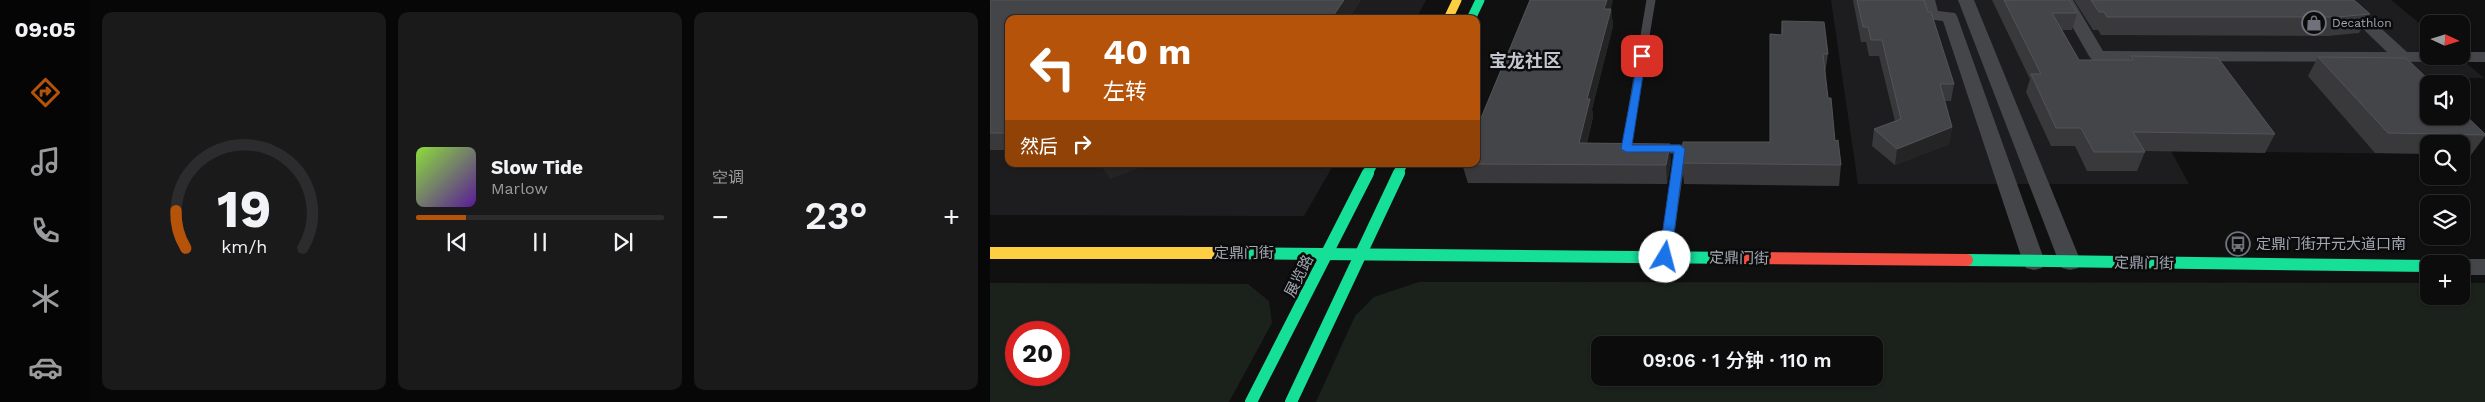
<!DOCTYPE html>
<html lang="zh">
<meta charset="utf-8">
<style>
:root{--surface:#0c0c0d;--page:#1a1a1b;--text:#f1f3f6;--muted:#9a9b9d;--line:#2c2c2e;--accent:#b45309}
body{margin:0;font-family:"Work Sans","Noto Sans SC",sans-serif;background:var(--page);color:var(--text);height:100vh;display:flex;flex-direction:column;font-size:19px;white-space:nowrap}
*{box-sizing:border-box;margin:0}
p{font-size:16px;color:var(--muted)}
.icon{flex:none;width:28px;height:28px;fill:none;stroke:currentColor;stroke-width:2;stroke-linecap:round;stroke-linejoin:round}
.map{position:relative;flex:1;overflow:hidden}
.drawer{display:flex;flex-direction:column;gap:12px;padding:12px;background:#070707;width:900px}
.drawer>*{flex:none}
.hud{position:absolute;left:15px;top:15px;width:475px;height:152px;border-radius:10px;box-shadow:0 1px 4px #0004,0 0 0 1px var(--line);background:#b45309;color:#fff;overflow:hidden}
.needle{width:32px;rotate:94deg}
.controls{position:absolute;left:1430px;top:15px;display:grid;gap:10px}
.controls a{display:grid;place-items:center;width:50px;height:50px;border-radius:10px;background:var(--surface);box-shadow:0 1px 4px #0004,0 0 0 1px var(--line);font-size:25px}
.speed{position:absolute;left:15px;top:321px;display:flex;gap:10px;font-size:25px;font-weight:700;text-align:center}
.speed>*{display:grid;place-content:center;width:65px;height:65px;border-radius:50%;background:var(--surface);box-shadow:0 1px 4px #0004,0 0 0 1px var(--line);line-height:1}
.speed .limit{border:8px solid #d22;background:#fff;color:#111}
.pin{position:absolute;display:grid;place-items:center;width:42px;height:42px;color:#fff;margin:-21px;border-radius:10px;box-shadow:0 2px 8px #0006}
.me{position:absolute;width:55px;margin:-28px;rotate:8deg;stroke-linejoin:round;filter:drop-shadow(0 0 4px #0008)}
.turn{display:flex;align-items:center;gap:18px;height:105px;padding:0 15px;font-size:22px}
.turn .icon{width:65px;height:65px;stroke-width:2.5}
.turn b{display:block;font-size:35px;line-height:42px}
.then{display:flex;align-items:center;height:48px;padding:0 15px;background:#0003;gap:10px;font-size:19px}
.big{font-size:38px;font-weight:600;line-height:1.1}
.drawer .tile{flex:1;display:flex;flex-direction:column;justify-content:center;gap:8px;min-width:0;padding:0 18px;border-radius:10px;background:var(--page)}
.drawer .dial{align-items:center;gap:0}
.dial svg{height:130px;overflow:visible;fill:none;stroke:var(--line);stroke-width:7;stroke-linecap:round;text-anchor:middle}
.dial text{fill:var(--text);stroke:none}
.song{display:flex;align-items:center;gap:15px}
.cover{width:60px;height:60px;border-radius:8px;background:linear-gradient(135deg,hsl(90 70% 55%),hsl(270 70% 35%))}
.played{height:5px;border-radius:2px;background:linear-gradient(90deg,var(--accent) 20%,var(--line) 20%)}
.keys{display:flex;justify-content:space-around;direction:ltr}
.heat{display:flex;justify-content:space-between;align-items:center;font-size:28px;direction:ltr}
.drawer .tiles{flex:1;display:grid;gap:12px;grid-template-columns:repeat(3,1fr)}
.trip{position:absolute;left:601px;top:336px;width:292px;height:50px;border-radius:10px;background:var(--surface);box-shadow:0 1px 4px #0004,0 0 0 1px var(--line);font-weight:600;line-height:50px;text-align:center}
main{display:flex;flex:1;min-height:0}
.menu{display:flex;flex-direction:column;width:90px;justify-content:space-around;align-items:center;background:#050505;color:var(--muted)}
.menu .icon{width:35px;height:35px}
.menu .current{color:var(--accent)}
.menu b{font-size:22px;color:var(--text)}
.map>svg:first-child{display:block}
</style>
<main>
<nav class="menu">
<b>09:05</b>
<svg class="icon current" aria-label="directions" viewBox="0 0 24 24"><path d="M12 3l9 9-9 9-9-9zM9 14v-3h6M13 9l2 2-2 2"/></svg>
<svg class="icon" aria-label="music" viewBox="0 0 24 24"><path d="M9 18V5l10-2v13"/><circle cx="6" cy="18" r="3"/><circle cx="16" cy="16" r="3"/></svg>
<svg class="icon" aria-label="phone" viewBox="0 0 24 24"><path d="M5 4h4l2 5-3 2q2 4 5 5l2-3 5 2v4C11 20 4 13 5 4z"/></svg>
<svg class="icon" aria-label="climate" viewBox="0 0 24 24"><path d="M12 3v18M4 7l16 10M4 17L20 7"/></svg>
<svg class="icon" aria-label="car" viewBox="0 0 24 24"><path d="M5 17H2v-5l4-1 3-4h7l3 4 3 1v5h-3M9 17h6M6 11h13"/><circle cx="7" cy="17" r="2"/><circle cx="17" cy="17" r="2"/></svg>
</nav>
<section class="drawer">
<div class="tiles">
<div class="tile dial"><svg viewBox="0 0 100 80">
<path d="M14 69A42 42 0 1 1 86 69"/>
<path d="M14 69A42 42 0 0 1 8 46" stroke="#b45309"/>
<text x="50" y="56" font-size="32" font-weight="700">19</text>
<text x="50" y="72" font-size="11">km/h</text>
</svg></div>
<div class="tile">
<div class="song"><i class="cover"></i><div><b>Slow Tide</b><p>Marlow</p></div></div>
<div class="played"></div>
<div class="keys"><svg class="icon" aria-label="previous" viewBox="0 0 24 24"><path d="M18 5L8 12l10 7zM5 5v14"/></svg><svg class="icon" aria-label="pause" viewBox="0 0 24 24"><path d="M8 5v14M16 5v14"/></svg><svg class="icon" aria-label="next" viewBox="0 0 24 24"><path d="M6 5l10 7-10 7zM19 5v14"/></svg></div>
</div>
<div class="tile"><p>空调</p>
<div class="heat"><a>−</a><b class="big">23°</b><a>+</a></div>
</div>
</div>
</section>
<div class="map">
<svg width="1495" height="402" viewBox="0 0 1495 402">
<rect width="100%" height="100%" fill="#101011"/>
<g fill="#1d1d1f">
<path d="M0,0h436l-10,19h-407v145h325l-30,52 -314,-1z"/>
<path d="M841,0h560l38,31v25h29l26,22 -90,-1 35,39v38l-258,-3 18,33h-331z"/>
</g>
<g fill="#1b211b" fill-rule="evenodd">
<path d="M429,282l1010,1v13h32v-13h24v119h-1169l39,-86 19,-19zM610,345h275v33h-275z"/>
<path d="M0,283l258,1 21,17 3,22 -43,79h-239zM26,332h43v43h-43z"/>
</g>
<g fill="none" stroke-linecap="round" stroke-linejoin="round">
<g stroke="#454649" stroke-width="9">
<path d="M646,149h-10l25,-149"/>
<path d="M665,149h25l-4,25"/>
</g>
<path stroke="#454649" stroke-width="12" d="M675,257l12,-84"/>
<g fill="#454649" fill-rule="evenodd">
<path d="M929,0h16l3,11 17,2 2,3 88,246 -3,6 -8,2 -8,-2 -3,-6 -80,-241 -17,-2z"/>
<path d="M968,0h16l107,262 -3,6 -8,2 -8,-2 -3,-6z"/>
<path d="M1067,0h16l30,51 284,1 -54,-52h17l57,52h22v4h32v-4h24v10l-387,-1 -6,-1 -3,-4z"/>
<path d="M1471,259h24v16h-24v-11h-10z"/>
</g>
<g stroke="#16e098" stroke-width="9">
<path d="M481,19l9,-19"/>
<path d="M378,174l5,-10"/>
<path d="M408,174l5,-10"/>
</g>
<g stroke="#16e098" stroke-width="12">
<path d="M236,253l518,5"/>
<path d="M977,260l462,6"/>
<path d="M261,402l117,-229"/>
<path d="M301,402l108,-229"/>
</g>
<path stroke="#ffcf43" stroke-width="9" d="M458,19l9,-19"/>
<path stroke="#ffcf43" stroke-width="12" d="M0,253h236"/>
<path stroke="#f24e42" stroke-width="12" d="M754,258l223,2"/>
</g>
<g fill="#39393c">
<path d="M0,0h371l-13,19h-339v131h-19z"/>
<path d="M863,0h71l30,84 -3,17h-7l8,26 -3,17 -54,21 -23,-19 2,-17 21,-8 -16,-65h-10l-3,-14h-5z"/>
<path d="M1002,0h77l8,13 -5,17h-10l17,30h51l1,-4 144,78 -10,19 -121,-2 1,1 -8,19h-50l-12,-25h-24l-25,-54 4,-13z"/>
<path d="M1084,0h280l16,14 -11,19 -31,3 -227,-1 -3,-5h-5z"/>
<path d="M621,9l2,17 -21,83 1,8 -6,26 84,19 -4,22 -199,-1 -6,-19z"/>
<path d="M792,21l46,33 -3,20 3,24 7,43 6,24 -2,21 -155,-2 -2,-21 88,-21v-108l11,1z"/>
<path d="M1328,57l167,77v2l-14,19h-10v-11h-32v10l-54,-1 -67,-77z"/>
</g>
<g fill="#242425">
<path d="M354,0h17l-13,19h-17z"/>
<path d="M617,0h6l-2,9 2,17 -21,83 1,8 -11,45 -3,-19 25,-134z"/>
<path d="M962,127l-3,17 -54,21 2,-16z"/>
<path d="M680,144l1,18 -4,22 -1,-19z"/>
<path d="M110,164h50l-40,15z"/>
</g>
<g fill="#444549" stroke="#535459">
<path d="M0,0h354l-13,19h-322v114h-19z"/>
<path d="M540,0h77l-3,9h7l-24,90h3l-11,44 91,1 -4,21 -204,-1h14v-34z"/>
<path d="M867,0h67l4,12h3l23,72h-14l12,43 -55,22 -23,-20 27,-10 -19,-79h-11l-3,-13h-5z"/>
<path d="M1014,0h65l8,13h-25l27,47h54l-2,-4 87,2 57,76 -142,-2 12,20h-51l-13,-24h-25l-25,-54h10z"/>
<path d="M1101,0h263l16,14 -32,3h-231l-3,-5h-5z"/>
<path d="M792,21l42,1 4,32h-5l5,44h3l4,43 3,-1 3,25 -159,-2 1,-21h87v-108l12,1z"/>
<path d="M1328,57l88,1 27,26h-4v32h32v-5l24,23v1l-97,-2z"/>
</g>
<path fill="#1a73e8" stroke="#114b97" d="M649,54l7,2 -14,89h48l5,4 -14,108 -6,5 -6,-5 15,-105h-48l-5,-3z"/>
<defs>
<g id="shop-ring" transform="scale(1.25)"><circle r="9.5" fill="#0b0b0c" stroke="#6f727a" stroke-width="1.5"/><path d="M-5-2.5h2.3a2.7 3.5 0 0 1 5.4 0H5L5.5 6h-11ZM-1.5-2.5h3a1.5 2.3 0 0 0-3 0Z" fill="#6f727a"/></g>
<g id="bus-ring" transform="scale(1.25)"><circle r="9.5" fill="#0b0b0c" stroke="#6f727a" stroke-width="1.5"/><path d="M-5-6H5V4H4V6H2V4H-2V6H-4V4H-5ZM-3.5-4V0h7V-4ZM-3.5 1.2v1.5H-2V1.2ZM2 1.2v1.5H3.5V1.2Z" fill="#6f727a"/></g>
</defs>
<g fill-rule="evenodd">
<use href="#shop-ring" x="1324" y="23"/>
<use href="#bus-ring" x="1248" y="244"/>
</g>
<g text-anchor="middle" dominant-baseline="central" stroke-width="5" stroke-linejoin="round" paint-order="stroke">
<g font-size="12" fill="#a2a7b2" stroke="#0b0b0c" text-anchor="start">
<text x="1342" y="23">Decathlon</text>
</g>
<g font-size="15" fill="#a2a7b2" stroke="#0b0b0c" text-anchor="start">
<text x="1266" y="244">定鼎门街开元大道口南</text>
</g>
<g font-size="15" fill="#a2a7b2" stroke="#0b0b0c">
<text x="254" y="253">定鼎门街</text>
<text transform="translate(749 258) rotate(1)">定鼎门街</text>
<text transform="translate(1154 263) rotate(1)">定鼎门街</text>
<text transform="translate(309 276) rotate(-63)">展览路</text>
</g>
<g font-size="18" font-weight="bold" fill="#c2c6ce" stroke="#0b0b0c">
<text x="535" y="60">宝龙社区</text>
</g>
</g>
</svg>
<div class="controls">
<a><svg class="needle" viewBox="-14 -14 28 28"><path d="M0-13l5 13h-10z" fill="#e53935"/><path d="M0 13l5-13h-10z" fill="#9a9b9d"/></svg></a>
<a><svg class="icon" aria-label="sound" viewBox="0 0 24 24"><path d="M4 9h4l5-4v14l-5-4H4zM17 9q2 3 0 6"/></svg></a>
<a><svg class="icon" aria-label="search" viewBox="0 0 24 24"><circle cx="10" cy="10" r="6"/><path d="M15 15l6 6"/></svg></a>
<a><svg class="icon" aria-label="layers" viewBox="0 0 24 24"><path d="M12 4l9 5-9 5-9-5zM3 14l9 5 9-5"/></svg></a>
<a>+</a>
</div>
<div class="speed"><div class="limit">20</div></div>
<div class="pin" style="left:652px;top:56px;background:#d93025"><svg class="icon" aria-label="arrive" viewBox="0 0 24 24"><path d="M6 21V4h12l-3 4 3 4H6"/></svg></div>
<svg class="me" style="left:675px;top:257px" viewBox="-20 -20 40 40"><circle r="19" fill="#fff"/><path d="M0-13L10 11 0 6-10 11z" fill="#1a73e8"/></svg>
<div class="trip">09:06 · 1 分钟 · 110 m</div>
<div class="hud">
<div class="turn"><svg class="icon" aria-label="left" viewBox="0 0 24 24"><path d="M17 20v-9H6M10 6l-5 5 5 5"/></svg><div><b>40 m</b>左转</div></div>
<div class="then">然后<svg class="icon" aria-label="right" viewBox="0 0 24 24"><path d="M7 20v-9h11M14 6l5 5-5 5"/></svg></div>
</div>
</div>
</main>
